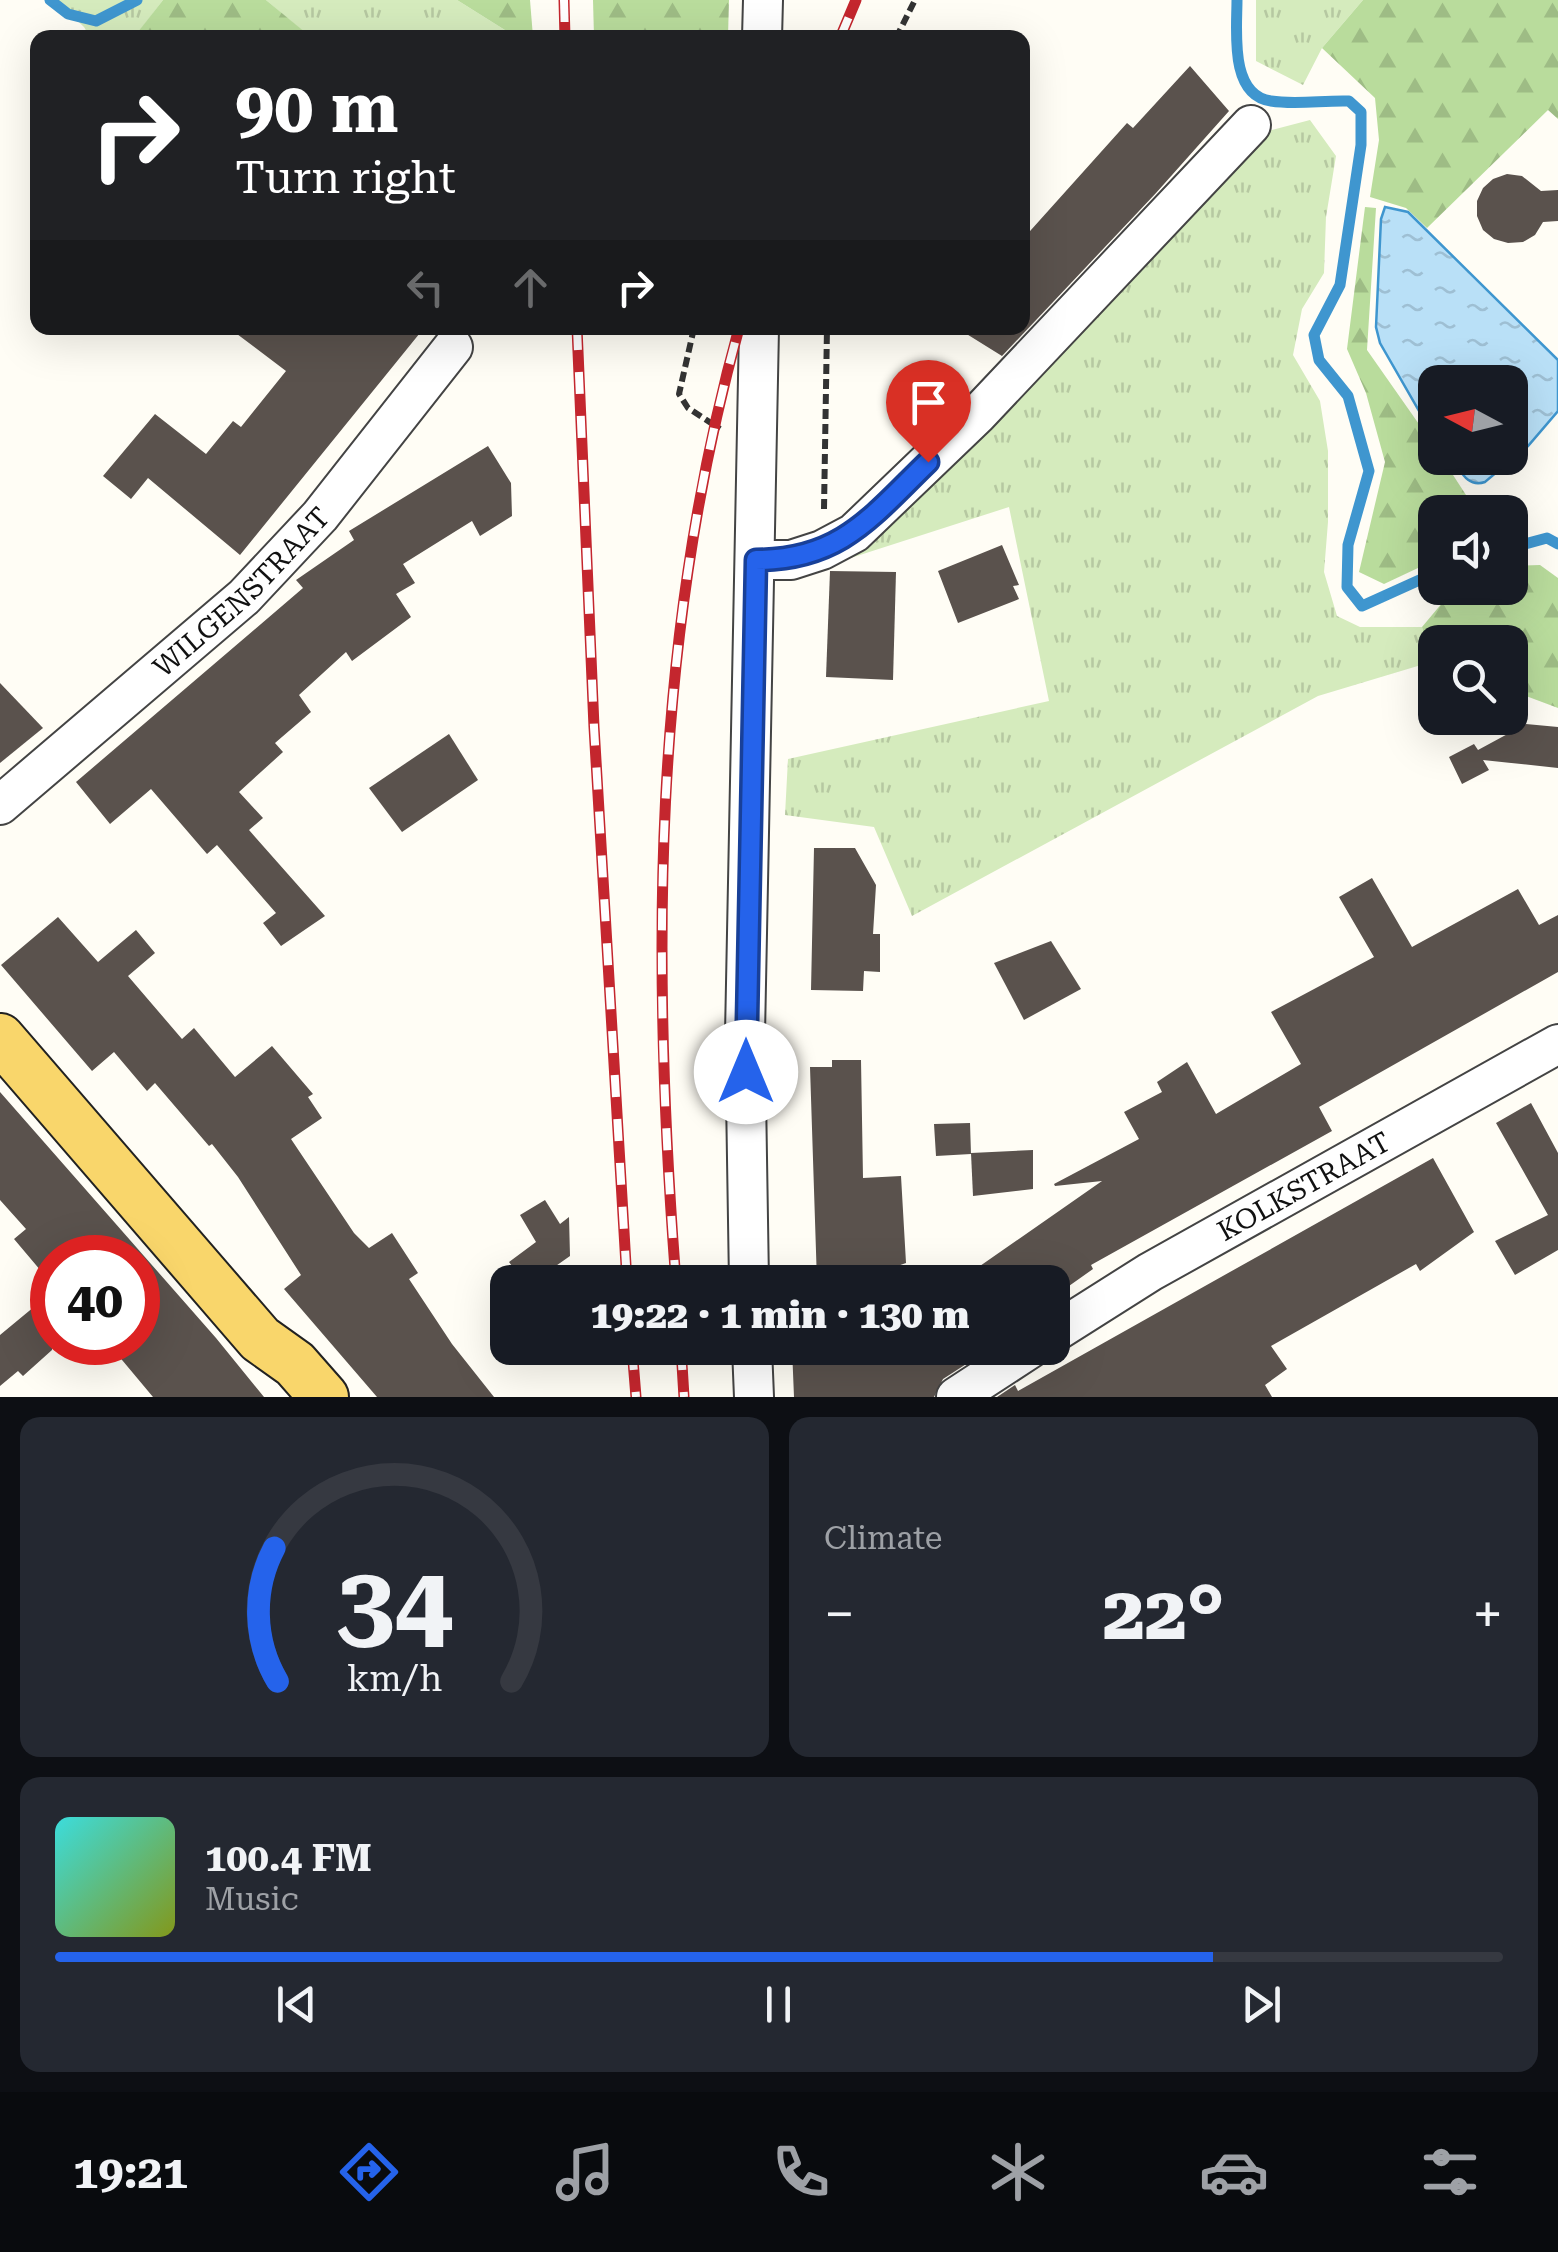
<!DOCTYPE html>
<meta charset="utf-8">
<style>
:root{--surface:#171b24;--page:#242831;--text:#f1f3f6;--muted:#9ea1a6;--line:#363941;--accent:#2563eb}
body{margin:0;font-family:"Roboto Serif",serif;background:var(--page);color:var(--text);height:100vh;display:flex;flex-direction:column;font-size:38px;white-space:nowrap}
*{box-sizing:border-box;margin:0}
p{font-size:32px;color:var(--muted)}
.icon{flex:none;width:55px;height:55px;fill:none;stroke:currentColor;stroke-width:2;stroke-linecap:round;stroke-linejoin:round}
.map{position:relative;height:1397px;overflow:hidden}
.side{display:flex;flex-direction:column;gap:20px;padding:20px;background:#0d0f14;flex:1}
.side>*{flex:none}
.top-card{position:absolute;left:30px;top:30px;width:1000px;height:305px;border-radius:20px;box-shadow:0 10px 40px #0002;background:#202124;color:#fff;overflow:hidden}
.needle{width:65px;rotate:277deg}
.tools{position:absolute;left:1418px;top:365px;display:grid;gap:20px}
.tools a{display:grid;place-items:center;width:110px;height:110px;border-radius:20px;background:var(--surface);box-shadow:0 10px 40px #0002;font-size:50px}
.speed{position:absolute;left:30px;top:1235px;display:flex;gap:20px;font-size:50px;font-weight:700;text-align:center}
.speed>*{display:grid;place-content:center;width:130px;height:130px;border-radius:50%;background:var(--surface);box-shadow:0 10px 40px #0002;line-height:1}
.speed .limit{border:15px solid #d22;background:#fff;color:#111}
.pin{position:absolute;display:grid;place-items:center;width:85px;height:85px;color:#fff;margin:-102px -42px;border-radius:50% 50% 50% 0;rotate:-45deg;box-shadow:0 0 10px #0007}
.pin .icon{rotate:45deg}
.me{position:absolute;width:110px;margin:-55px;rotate:0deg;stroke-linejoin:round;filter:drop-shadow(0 0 8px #0008)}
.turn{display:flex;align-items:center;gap:35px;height:210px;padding:0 40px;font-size:45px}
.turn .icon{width:130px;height:130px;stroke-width:2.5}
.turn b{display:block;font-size:70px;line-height:85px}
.lanes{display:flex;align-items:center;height:95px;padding:0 40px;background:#0003;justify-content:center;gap:50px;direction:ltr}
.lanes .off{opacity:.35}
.big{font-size:75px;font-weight:800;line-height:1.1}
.side .card{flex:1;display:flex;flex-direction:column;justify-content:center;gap:15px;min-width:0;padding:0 35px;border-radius:20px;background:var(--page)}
.side .dial{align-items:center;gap:0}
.dial svg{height:260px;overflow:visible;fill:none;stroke:var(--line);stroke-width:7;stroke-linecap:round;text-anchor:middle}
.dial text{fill:var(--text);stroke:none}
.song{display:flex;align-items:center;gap:30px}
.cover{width:120px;height:120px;border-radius:15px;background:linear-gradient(135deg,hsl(180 70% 55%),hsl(70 70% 35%))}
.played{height:10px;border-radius:5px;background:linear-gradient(90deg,var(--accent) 80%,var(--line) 80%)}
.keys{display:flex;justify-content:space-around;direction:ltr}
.heat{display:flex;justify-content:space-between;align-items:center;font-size:55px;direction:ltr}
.side .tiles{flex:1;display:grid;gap:20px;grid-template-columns:1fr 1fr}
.card:last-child{grid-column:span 2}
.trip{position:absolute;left:490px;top:1265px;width:580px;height:100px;border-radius:20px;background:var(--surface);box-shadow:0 10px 40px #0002;font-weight:800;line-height:100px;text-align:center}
.tabs{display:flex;height:160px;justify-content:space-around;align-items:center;background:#090b0e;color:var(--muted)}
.tabs .icon{width:70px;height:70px}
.tabs .active{color:var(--accent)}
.tabs b{font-size:45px;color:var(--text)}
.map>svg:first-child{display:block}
</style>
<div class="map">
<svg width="1558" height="1397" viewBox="0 0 1558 1397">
<defs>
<pattern id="grass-tufts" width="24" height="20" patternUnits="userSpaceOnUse" patternTransform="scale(2.5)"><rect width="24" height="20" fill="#d5ebbd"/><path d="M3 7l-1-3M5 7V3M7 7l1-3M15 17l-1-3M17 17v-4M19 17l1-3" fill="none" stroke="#b6c8a1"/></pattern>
<pattern id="forest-firs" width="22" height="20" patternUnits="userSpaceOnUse" patternTransform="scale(2.5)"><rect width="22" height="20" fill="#b9dc9c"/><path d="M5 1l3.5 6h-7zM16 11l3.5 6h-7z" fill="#9ebc85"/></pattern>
<pattern id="water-ripples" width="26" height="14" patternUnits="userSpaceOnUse" patternTransform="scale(2.5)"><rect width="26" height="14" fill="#b9e0f7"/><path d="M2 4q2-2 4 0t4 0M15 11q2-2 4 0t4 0" fill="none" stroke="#9ebfd3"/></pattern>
</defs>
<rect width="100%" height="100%" fill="#fffdf5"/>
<g fill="url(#grass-tufts)">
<path d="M56,0h107l-29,38 -44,-1 -6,-10z"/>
<path d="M266,0h191l59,37h-213l2,-4z"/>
<path d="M1256,0h107l-41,48 -19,37 -47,-24z"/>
<path d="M1310,120l26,36 -10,61 -2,56 -22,36 -9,46 27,46 8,50v71l-4,50 13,44 23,11h62l9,35 -113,34 -406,220 -38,-89 -89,-12 3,-56 261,-58 -40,-194 -177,57 428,-431z"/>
</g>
<g fill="url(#forest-firs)">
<path d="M163,0h103l40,33 -3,5 -169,-1z"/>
<path d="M457,0h73l3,37h-17z"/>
<path d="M593,0h136l-1,37h-134z"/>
<path d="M1363,0h195v119l-10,-9 -121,118 -21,-20 -36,-11 9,-57 -4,-42 -53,-50z"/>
<path d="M1365,207l11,1 -9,142 68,97v11h7l35,54h-42v48l-51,24 -25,-12 26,-110 -19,-69 -19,-44z"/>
<path d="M1540,565l18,13v130l-48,-18v-48h-75v21l-4,-1 -9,-35 31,-37 57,-2v-22z"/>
</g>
<path fill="url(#water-ripples)" stroke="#3f96cf" stroke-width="2.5" d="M1385,207l23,5 150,148v51l-30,35 -43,36c-18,6 -24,-11 -34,-24h59v-76h-75v53l-9,-12 -46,-80 -4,-16 5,-108z"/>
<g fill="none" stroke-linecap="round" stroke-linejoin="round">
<g stroke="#3f96cf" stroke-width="11">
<path d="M50,0l18,14 28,7 41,-21"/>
<path d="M1237,0c0,30 -8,95 34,101 25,4 53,-1 78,0l12,11v33l-21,140 -26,50 5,25 29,36 21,75 -21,74 -1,42 15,19 73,-33"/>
<path d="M1510,548l37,-10 11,6"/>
</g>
</g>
<g fill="#5a524d">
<path d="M1190,66l39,45 -73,82 -154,163 -45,-28h65v-88l105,-117 6,5z"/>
<path d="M1507,174l15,2 19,15 17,-1v31l-15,1 -8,13 -12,7 -15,1 -14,-4 -11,-9 -6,-14v-15l6,-13 10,-9z"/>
<path d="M229,328h195l-184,227 -92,-77 -17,21 -28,-23 52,-62 51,40 27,-33 8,6 45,-56z"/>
<path d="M488,446l23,37 1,33 -32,20 -8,-15 -69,43 12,19 -19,11 15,23 -59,44 -6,-9 -47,43 12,17 -36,31 8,9 -44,40 24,26 -14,12 76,86 -44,30 -18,-23 13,-10 -59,-68 -10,9 -56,-65 -41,35 -34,-42 227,-194 -7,-8 58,-40 -5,-9z"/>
<path d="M1002,545l17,40 -6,1 6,13 -61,24 -20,-52z"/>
<path d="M830,571l66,1 -3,108 -67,-3z"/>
<path d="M0,683l43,45 -43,35z"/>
<path d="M1526,724l32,3v41l-75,-8 6,10 -27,14 -13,-27 25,-13 4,6z"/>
<path d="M449,734l29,46 -76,52 -33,-44z"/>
<path d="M814,848h41l21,37 -3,49h7v38l-16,-1 -1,20 -52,-1z"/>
<path d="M1372,878l40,69 106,-58 21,36 19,-10v57l-239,135 13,24 -241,134 2,4 -41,29v-16h-95l145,-101 -47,5 -1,-2 85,-45 -15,-27 38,-20 -5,-10 30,-20 29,52 85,-50 -30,-52 103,-55 -35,-60z"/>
<path d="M58,917l40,45 38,-32 19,23 -27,23 54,63 12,-11 41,49 37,-31 41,48 -5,3 14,21 -31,21 63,94 15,15 23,-15 26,40 -9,6 43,65 42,53h-117l-93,-108 17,-14 -63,-98 -26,-33 -3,2 -54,-63 -8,8 -33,-39 -22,19 -91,-106z"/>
<path d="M1051,941l30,48 -57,31 -30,-57z"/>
<path d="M832,1060h29l2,118 38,-2 5,87 -37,13v6h-52l-7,-215h22z"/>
<path d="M0,1092l216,246 48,59h-111l-46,-55h31v-84h-86v26l-38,-45 12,-10 -26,-29z"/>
<path d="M1531,1103l27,50v97l-43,25 -20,-34 53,-26 -52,-92z"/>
<path d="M970,1123l1,31 -35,2 -2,-32z"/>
<path d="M1033,1150v39l-60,7 -2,-43z"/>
<path d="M1433,1158l41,74 -54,39 -4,-7 -145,82 16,23 -22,16 7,12h-275l18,-12 3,6 73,-41z"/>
<path d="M545,1200l15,24 9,-7 1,39 -37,26h-9l-15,-20 27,-20 -16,-27z"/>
<path d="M52,1292v58l-29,26 -5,-5 -18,15v-51z"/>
<path d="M792,1348h199l-48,31 -9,18h-140z"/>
</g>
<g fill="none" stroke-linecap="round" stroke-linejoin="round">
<g stroke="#444" stroke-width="42">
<g id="minor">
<path d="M762,38l1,-38"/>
<path d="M756,560h35l31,-10 32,-17 124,-119 273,-289"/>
<path id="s1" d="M0,805l244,-208 76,-81 133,-169"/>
<path d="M749,1282l-4,-248 14,-706"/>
<path id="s2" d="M1052,1334l98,-62 408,-228"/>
<path d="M752,1348l2,49"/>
<path d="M956,1397l75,-49"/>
</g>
</g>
<g stroke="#222" stroke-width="52">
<path id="major" d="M0,1038l260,301 35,25 29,33"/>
</g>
<g stroke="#333" stroke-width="6" stroke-dasharray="10 5" stroke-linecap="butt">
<path d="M896,38l19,-38"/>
<path d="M694,328l-15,66 9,14 32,21"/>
<path d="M824,509l3,-181"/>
</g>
<use href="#minor" stroke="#fff" stroke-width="38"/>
<use href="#major" stroke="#f9d66b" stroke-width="48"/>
<g stroke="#c4262e" stroke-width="11">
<g id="rail">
<path d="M564,0l1,38"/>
<path d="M840,38l16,-38"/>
<path d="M577,328l17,399 33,555"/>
<path d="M676,1282c-25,-323 -24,-640 63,-954"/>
<path d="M632,1348l4,49"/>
<path d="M681,1348l3,49"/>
</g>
</g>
<use href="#rail" stroke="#fff" stroke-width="8" stroke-dasharray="22" stroke-linecap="butt"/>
</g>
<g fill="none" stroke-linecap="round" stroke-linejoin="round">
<g stroke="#184099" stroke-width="25">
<path id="route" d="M746,1072l10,-512c85,0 116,-44 172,-98"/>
</g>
<use href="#route" stroke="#2563eb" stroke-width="18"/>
</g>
<g text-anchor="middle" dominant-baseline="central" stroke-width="10" stroke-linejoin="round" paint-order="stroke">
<g font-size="28" fill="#111" stroke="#fff">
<text stroke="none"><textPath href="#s1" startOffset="322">WILGENSTRAAT</textPath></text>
<text stroke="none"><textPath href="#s2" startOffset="292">KOLKSTRAAT</textPath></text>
</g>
</g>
</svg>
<div class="tools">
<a><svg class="needle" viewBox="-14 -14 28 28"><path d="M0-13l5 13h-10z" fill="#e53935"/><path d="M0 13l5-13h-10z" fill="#9ea1a6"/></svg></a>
<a><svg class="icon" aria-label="sound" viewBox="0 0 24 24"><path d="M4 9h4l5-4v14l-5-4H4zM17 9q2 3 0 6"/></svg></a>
<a><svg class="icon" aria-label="search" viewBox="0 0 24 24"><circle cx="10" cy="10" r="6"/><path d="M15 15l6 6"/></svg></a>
</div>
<div class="speed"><div class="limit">40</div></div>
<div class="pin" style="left:928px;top:462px;background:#d93025"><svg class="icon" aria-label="arrive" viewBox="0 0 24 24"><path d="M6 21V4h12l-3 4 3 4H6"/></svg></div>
<svg class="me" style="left:746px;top:1072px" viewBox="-20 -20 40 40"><circle r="19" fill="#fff"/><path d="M0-13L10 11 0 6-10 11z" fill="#2563eb"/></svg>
<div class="trip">19:22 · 1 min · 130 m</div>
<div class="top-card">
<div class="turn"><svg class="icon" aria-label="right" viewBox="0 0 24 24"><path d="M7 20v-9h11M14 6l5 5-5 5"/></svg><div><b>90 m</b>Turn right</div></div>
<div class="lanes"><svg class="icon off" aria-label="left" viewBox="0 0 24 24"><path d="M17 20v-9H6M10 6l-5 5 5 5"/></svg><svg class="icon off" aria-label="ahead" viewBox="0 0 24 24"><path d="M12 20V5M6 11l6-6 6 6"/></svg><svg class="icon" aria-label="right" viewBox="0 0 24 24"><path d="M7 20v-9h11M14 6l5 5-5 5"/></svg></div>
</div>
</div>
<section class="side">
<div class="tiles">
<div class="card dial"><svg viewBox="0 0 100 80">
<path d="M14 69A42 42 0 1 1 86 69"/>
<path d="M14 69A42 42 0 0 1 13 28" stroke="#2563eb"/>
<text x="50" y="56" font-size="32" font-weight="700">34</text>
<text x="50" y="72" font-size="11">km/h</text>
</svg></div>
<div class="card"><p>Climate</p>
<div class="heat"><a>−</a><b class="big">22°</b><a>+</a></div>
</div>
<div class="card">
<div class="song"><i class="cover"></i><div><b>100.4 FM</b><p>Music</p></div></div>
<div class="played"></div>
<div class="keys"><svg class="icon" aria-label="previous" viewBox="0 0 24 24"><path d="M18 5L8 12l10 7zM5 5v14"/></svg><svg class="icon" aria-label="pause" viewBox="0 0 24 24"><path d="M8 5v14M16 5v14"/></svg><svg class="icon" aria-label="next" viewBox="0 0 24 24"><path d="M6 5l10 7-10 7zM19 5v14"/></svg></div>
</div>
</div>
</section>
<nav class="tabs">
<b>19:21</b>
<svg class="icon active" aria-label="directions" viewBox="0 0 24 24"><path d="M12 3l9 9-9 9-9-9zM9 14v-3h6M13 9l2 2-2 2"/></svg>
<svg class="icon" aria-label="music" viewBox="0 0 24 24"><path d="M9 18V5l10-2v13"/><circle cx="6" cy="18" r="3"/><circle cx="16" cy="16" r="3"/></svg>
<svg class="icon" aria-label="phone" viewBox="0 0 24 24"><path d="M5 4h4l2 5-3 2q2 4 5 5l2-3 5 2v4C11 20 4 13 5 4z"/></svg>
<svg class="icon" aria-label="climate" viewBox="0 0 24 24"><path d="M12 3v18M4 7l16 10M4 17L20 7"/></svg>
<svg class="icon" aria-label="car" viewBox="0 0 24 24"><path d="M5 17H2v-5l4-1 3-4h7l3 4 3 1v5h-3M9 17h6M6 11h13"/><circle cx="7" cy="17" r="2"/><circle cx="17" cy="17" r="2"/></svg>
<svg class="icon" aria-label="filters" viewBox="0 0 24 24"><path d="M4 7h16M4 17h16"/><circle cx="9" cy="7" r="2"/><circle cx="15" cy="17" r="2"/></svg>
</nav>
